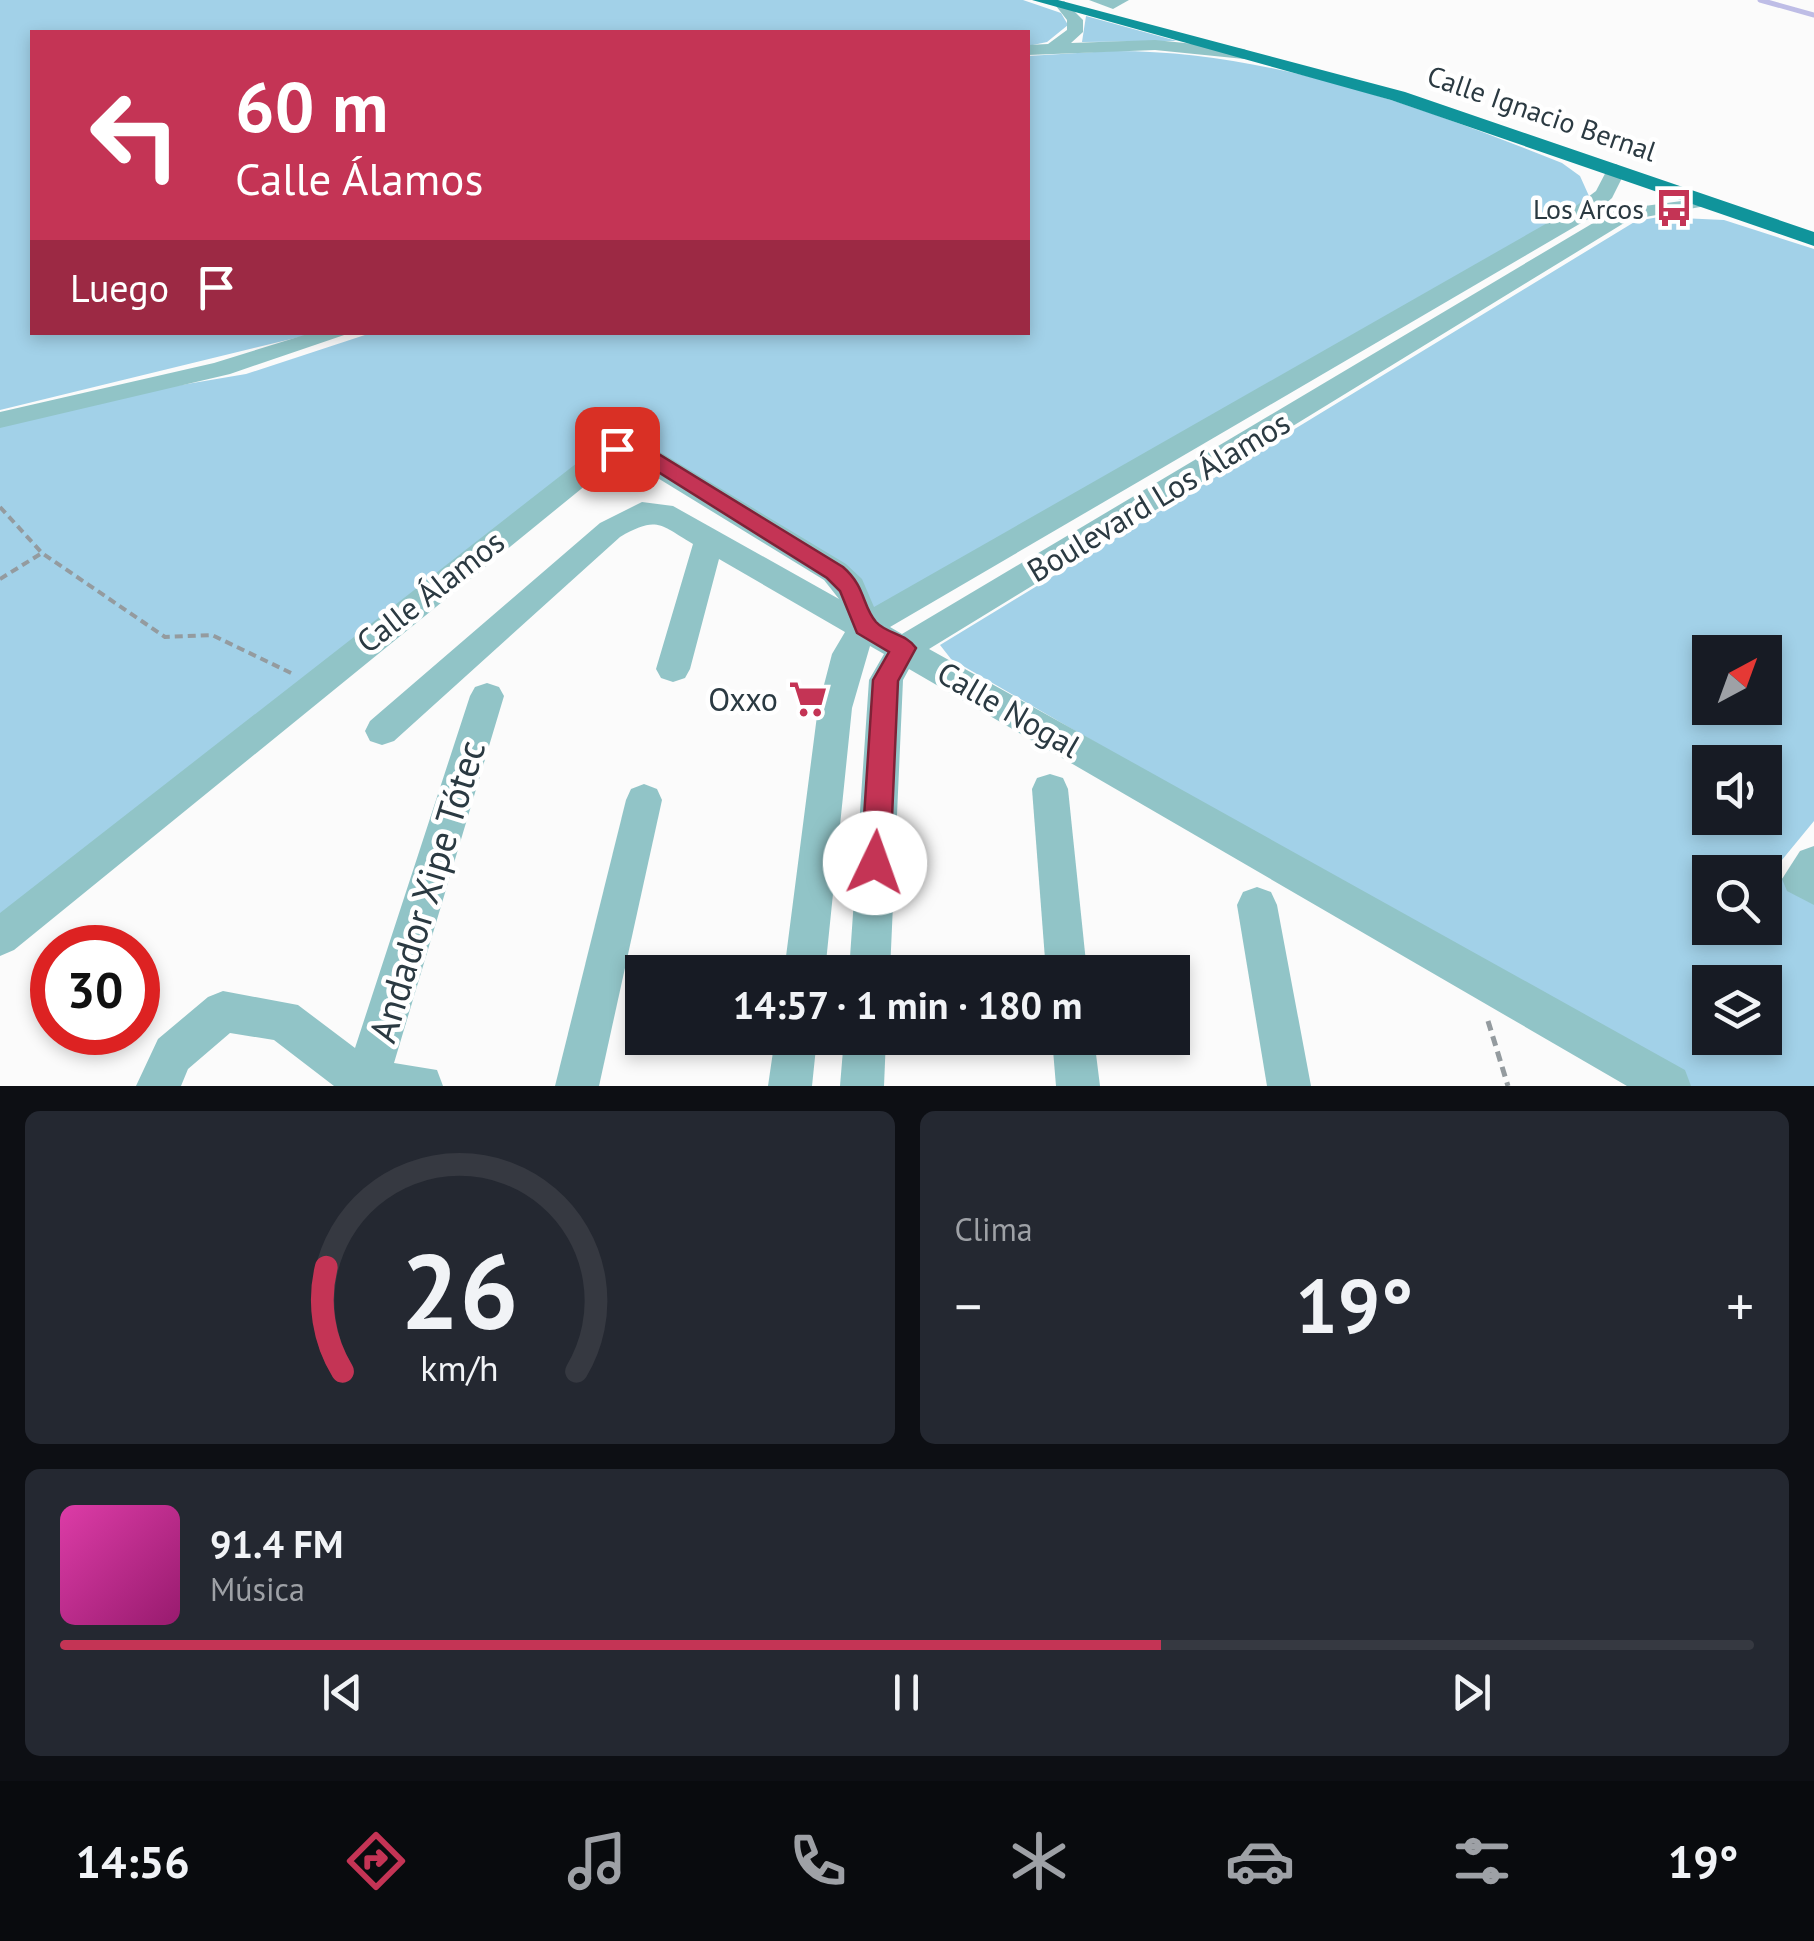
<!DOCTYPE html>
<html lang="es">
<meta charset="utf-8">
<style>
:root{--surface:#171b24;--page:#242831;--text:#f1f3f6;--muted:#9ea1a6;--line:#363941;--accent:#c43455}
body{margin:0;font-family:"PT Sans",sans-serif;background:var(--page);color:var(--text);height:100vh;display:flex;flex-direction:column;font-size:38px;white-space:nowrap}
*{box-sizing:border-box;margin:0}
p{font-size:32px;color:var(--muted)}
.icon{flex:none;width:55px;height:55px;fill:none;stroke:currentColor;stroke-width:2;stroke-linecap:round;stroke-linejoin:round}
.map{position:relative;height:1086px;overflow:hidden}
.panel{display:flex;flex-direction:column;gap:25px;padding:25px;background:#0d0f14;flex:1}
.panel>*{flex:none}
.guide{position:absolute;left:30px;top:30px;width:1000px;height:305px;border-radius:0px;box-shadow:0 5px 15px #0003;background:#c43455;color:#fff;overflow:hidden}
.needle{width:65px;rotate:41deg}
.controls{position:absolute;left:1692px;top:635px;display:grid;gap:20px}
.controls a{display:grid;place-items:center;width:90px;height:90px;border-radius:0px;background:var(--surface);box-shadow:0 5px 15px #0003;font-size:50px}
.speed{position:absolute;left:30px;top:925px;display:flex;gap:20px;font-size:50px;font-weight:700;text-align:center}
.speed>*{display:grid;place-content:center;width:130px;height:130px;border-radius:50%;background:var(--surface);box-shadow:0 5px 15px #0003;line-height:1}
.speed .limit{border:15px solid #d22;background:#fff;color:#111}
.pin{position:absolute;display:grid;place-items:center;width:85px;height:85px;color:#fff;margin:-42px;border-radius:20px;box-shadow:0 5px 15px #0006}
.me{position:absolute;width:110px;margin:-55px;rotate:3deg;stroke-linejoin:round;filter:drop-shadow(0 0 8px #0008)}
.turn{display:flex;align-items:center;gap:35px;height:210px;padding:0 40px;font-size:45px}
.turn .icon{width:130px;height:130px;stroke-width:2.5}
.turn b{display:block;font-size:70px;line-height:85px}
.then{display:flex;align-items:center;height:95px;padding:0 40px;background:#0003;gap:20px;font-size:38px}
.big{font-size:75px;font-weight:800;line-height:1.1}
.panel .card{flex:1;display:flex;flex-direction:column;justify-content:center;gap:15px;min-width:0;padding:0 35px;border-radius:15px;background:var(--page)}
.panel .dial{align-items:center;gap:0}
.dial svg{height:260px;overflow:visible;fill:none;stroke:var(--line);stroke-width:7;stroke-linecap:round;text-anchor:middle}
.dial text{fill:var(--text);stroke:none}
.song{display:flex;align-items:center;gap:30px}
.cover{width:120px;height:120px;border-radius:15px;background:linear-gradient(135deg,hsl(320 70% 55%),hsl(320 70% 35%))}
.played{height:10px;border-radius:5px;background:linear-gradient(90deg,var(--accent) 65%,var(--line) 65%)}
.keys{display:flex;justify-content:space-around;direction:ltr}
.heat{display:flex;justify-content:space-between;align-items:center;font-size:55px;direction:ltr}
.panel .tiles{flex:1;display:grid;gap:25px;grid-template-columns:1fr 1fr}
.card:last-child{grid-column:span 2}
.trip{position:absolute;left:625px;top:955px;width:565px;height:100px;border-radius:0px;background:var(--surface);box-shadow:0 5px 15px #0003;font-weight:800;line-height:100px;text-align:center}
.tabs{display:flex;height:160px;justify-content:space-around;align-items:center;background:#090b0e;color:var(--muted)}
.tabs .icon{width:70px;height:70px}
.tabs .active{color:var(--accent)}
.tabs b{font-size:45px;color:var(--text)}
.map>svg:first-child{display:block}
</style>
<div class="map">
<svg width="1814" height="1086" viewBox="0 0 1814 1086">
<rect width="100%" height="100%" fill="#fbfbfb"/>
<g fill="#a2d1e8" fill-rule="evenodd">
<path d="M0,0h1023l38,13 7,12 -21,17 -19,4v-14h-996v300l284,1 -316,77z"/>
<path d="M1086,16l91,25 -95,1z"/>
<path d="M1111,51c156,-1 308,55 451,112l18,13 9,20 -3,6 -702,407 -11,-2 -223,-159 -28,-6 -622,483v-499l122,-31 124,-21 125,-41 657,-1v-276z"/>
<path d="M1659,217l65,3 90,29v572l-42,51 42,26v188h-125l-738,-427 -11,-14 696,-424zM1710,652h55v56h-55zM1710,762h55v56h-55zM1710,872h55v56h-55zM1710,982h55v56h-55z"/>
</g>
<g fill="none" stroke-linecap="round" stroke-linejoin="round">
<path stroke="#bebde6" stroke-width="5" d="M1760,0l54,15"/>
<g stroke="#949b9f" stroke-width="4" stroke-dasharray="8 5" stroke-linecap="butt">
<path d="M0,507l42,46 123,84 47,-2 79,38"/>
<path d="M0,579l42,-26"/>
</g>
<path stroke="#949b9f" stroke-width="5" stroke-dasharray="10 6" stroke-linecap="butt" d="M1488,1021l20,65"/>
<g fill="#91c4c7" fill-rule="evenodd">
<path d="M1089,0h40l-16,9z"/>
<path d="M1064,1l19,19v12l-12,11 84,-3 89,9 9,5 -9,5 -89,-9 -127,5v-10l20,-1 19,-14v-10l-11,-14z"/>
<path d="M1616,164l10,6 -14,28 -24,21 -698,408 12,7 713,-424 96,-13v8l-82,15 -700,429 756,421 6,16h-64l-718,-417 -6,11 -13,292h-41l20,-292 15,-26 -14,-8 -18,62 -27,264h-41l34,-264 14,-54 13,-22 -126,-73 -29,110 -5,9 -12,4 -12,-4 -5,-9 37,-125c-34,-20 -36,-28 -73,-7l-226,204 -12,4 -12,-4 -5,-10 5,-10 230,-198 42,-21 31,4 166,93 -15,-19 -199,-122 -7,1 -604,491 -14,6v-43l600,-468 26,-5 29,9 191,115 16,15 12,28 698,-398 24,-18 13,-25z"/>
<path d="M314,332h39l-123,42 -230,54v-16l214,-49z"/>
<path d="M487,683l12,4 5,9 -110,367 43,7 6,16h-109l-60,-46 -44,-7 -42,36 -7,17h-45l22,-47 50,-42 15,-6 75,14 57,43 115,-352 5,-9z"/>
<path d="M1050,774l13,4 5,11 19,183h-41l-14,-183 5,-11z"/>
<path d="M644,784l13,5 5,11 -63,286h-44l71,-286 5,-11z"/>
<path d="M1814,846v59l-27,-14 -5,-12 18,-28z"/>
<path d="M1257,887l14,5 6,13 34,181h-44l-30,-181 6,-13z"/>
<path d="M775,1038h42l-5,48h-44z"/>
<path d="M844,1038h42l-2,48h-44z"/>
<path d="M1052,1038h42l6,48h-44z"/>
</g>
<path fill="#10949b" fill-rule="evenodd" d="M1032,0h26l347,92 409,140v14l-423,-146z"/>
</g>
<path fill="#c43455" stroke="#7f2237" stroke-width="2.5" d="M617,442l35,8 191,117c23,20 19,39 33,55 11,12 31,12 40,26l-18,33 -8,182 -4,9 -11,4 -10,-4 -4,-9 12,-183 16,-28 -32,-19 -17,-42 -13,-13 -188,-118 -29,-6 -3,-5z"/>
<defs>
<g id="bus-bare" transform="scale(3)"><path d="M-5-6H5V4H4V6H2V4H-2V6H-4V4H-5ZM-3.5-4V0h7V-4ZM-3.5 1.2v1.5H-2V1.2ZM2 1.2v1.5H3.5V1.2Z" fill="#c43455" stroke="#fff" stroke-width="2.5" paint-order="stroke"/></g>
<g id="supermarket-bare" transform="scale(3)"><path d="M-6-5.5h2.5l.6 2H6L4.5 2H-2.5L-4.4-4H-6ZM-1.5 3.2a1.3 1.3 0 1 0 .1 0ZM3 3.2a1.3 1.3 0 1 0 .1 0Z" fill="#c43455" stroke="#fff" stroke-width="2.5" paint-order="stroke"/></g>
</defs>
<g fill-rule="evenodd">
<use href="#bus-bare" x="1674" y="208"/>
<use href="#supermarket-bare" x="808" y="699"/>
</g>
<g text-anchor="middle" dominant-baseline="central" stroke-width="9" stroke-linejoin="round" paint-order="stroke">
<g font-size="28" fill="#2b3a42" stroke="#fff">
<text transform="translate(1542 113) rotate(19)">Calle Ignacio Bernal</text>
</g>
<g font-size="28" fill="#2b3a42" stroke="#fff" text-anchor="end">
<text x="1644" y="208">Los Arcos</text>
</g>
<g font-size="32" fill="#2b3a42" stroke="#fff">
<text transform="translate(1158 496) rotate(-31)">Boulevard Los Álamos</text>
<text transform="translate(430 591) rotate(-38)">Calle Álamos</text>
<text transform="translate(1009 709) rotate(30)">Calle Nogal</text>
</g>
<g font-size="32" fill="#2b3a42" stroke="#fff" text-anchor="end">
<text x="778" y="699">Oxxo</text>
</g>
<g font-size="38" fill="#2b3a42" stroke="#fff">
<text transform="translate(426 891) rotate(-73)">Andador Xipe Tótec</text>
</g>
</g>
</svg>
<div class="controls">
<a><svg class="needle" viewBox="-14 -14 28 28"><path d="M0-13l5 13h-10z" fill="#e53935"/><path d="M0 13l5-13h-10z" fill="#9ea1a6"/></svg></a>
<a><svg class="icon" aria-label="sound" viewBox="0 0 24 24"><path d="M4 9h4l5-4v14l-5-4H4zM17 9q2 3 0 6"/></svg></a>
<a><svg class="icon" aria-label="search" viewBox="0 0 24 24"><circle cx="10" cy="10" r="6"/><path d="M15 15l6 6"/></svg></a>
<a><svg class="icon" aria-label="layers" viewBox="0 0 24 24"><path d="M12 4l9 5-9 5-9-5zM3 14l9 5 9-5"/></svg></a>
</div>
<div class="speed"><div class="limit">30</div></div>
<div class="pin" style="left:617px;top:449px;background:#d93025"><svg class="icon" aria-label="arrive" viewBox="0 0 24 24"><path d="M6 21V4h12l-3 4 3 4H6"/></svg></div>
<svg class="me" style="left:875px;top:863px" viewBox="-20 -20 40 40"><circle r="19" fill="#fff"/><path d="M0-13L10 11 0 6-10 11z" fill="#c43455"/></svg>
<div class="trip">14:57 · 1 min · 180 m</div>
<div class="guide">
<div class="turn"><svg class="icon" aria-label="left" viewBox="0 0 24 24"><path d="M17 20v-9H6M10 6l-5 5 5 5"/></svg><div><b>60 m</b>Calle Álamos</div></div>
<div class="then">Luego<svg class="icon" aria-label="arrive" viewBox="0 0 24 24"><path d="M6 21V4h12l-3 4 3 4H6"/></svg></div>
</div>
</div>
<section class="panel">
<div class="tiles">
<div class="card dial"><svg viewBox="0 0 100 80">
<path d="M14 69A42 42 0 1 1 86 69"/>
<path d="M14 69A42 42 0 0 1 9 37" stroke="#c43455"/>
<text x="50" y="56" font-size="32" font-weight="700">26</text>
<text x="50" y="72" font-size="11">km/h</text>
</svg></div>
<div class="card"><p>Clima</p>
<div class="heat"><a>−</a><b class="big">19°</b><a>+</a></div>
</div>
<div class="card">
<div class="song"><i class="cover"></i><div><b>91.4 FM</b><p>Música</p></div></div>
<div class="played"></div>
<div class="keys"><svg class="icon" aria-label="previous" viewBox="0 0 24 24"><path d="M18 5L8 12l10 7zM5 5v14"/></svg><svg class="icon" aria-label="pause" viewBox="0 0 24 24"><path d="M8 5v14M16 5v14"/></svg><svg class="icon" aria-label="next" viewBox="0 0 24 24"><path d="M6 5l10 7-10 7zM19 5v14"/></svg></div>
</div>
</div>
</section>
<nav class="tabs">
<b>14:56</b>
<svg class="icon active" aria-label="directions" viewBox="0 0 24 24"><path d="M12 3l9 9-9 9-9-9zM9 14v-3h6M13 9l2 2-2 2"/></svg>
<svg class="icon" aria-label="music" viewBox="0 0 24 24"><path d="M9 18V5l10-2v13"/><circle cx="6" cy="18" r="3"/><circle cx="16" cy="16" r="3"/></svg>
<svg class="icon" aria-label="phone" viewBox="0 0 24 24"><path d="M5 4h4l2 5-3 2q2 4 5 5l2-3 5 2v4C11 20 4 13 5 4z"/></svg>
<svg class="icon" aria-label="climate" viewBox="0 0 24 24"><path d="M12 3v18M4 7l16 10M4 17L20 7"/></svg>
<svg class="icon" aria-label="car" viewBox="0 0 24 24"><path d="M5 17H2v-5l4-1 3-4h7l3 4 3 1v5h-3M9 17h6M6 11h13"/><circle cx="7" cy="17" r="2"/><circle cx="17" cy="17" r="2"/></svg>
<svg class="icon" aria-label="filters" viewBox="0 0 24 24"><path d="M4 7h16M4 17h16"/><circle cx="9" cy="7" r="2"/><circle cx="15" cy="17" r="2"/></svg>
<b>19°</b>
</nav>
